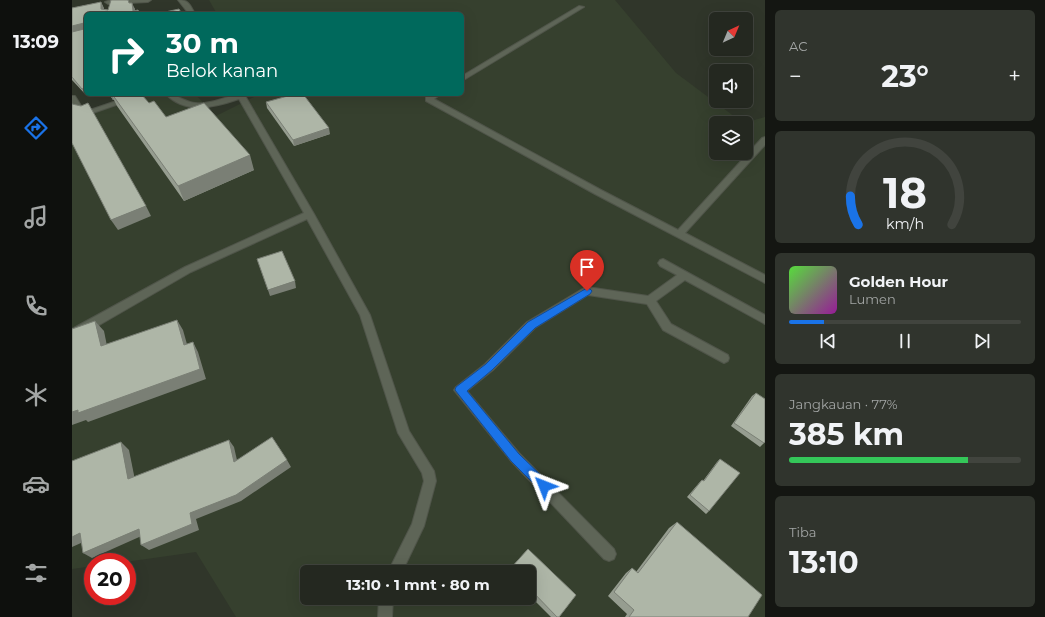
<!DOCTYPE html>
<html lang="id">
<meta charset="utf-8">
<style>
:root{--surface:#242820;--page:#30342d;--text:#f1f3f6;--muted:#a3a6a5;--line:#41443e;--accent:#1a73e8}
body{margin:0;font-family:Montserrat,sans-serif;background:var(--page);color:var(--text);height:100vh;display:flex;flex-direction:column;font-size:15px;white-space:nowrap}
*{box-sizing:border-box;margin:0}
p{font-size:13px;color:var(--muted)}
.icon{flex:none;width:22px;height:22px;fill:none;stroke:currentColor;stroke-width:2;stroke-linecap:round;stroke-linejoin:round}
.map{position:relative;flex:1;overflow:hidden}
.panel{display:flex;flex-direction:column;gap:10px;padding:10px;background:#141612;width:280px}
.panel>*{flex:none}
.top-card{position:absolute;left:12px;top:12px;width:380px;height:84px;border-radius:6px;box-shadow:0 4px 16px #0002,0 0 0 1px var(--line);background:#00695c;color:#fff;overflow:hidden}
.needle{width:26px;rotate:44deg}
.controls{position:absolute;left:637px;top:12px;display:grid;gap:8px}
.controls a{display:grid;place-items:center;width:44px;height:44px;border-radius:6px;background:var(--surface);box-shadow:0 4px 16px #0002,0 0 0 1px var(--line);font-size:20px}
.speed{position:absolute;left:12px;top:553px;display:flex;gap:8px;font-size:20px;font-weight:700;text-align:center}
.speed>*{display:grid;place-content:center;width:52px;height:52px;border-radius:50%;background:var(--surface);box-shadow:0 4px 16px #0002,0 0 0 1px var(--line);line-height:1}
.speed .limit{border:6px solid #d22;background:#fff;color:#111}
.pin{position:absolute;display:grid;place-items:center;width:34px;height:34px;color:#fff;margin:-41px -17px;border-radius:50% 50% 50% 0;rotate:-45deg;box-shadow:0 0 4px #0007}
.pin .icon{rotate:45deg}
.me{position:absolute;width:44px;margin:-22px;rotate:315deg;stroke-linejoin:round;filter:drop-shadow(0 0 3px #0008)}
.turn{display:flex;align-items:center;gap:14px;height:84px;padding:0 16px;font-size:18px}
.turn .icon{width:52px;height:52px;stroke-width:2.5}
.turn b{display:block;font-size:28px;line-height:34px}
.big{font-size:30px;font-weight:700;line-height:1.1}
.panel .tile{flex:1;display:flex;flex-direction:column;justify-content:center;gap:6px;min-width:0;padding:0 14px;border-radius:6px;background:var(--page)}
.panel .dial{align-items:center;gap:0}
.dial svg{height:104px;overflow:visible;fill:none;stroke:var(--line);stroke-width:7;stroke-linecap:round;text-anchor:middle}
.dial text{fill:var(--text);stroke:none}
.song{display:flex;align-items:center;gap:12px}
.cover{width:48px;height:48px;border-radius:6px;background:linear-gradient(135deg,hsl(110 70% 55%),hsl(300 70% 35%))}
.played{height:4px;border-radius:2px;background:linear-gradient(90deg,var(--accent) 15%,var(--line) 15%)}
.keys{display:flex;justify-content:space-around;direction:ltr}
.heat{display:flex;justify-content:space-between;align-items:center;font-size:22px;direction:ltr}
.charge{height:6px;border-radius:3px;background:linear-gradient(90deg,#34c759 77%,var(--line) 0)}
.trip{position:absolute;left:228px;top:565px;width:236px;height:40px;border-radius:6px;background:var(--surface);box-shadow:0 4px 16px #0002,0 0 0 1px var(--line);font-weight:700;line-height:40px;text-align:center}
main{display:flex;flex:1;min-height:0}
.menu{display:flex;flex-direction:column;width:72px;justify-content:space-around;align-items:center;background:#0e100d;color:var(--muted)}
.menu .icon{width:28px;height:28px}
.menu .selected{color:var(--accent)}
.menu b{font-size:18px;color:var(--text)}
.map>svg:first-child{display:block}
</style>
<main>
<nav class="menu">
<b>13:09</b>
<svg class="icon selected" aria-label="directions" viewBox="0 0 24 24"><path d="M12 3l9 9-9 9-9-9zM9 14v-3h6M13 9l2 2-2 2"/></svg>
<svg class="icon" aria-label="music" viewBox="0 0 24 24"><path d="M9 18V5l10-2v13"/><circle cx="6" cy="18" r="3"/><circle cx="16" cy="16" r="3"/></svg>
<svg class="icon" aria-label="phone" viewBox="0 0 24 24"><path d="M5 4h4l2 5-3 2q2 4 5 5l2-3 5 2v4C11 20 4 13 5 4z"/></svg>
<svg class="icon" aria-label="climate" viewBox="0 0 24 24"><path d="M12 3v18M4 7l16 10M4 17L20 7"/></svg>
<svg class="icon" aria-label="car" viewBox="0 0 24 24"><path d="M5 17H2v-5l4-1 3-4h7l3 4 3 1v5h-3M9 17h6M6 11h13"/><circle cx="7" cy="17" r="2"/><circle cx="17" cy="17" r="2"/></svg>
<svg class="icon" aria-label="filters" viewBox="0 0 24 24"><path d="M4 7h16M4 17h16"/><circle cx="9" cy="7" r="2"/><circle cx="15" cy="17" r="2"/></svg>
</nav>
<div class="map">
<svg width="693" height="617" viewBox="0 0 693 617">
<rect width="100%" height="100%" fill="#30362a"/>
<path fill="#36402e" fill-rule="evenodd" d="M137,0h406l61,73 67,50h-27v30h30v-30h-2l21,-6v500h-529l-40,-65 -71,10h-32v4l-21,3v-449l81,-26h42l21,22 44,-22h202v-80h-245zM235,572h222v26h-222z"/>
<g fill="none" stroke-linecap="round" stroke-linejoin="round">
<g stroke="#50554a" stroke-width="2">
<g id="service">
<path d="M507,6l5,1 -122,74v-5z"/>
<path d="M360,94h9l-7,5 167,91 77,40 84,-92 3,-1v8l-80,88 80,42v8l-170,-89 -169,-93v-4z"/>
<path d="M591,259l102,56v9l-80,-44 -29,21 15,23 57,31 1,3 -1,3 -4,2 -61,-33 -16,-26 -59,-9 -53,33 -42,42 -26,21 52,62 95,96 2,5 -2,5 -5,2 -5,-2 -93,-98 -57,-71 2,-3 29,-23 42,-42 57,-34 3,-1 61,9 29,-21 -17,-9 -2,-3 2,-3z"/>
</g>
</g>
<g stroke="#50554a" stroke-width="2">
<g id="minor">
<path d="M39,0h40l-3,2 -40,2 -3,-2z"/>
<path d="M106,0c11,0 12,5 17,14h-6z"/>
<path d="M65,94h11l-61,21 -10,-2 -5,-9v-8h3l8,13 4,2z"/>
<path d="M94,94c11,0 18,8 30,9 17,2 33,-9 48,-9l70,120 56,101 39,116 25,40 2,10 -12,45 -22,46h-14l24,-48 12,-43 -2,-8 -24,-40 -38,-118 -53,-96 -116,53 -90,52 -29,14v-9l113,-62 119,-54 -65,-114c-23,8 -54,16 -73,-5z"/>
<path d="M307,598h14l-1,19h-14z"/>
</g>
</g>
<use href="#service" fill="#5e6557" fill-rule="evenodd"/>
<use href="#minor" fill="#5e6557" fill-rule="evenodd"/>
</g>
<g fill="#969d90">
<path d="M29,2l3,7 4,1 21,-7 6,6v1l-49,84h2l-2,1 -14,-15v-72z"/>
<path d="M37,94h32l8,9 17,14 88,53 -70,31 -67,-95 -3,-6h-1z"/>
<path d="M194,102l64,32 -36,12 -27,-38z"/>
<path d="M684,393l8,50 -4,4 -29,-21 21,-30z"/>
<path d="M648,459l-11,52 -3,3 -19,-17 12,-14 3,-3 1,1 14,-19z"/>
<path d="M605,522l71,95h-123l2,-3 -19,-18 18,-23 6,-5 4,4 33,-44z"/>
<path d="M456,549l48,46 -17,22h-8l-22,-22v-23h-21l2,-3z"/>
</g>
<g fill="#7a7f75">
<path d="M29,2l3,6v6l-3,-5z"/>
<path d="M60,3l3,6v5l-2,-3z"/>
<path d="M12,23l2,6 -14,3v-6z"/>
<path d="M14,87v7h2l-2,1 -4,-6z"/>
<path d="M38,94h1l3,6h-1z"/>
<path d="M257,128l1,6 -36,12 -1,-6z"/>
<path d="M178,155l4,15 -70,31 -6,-15z"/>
<path d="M74,206l5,10 -33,14 -7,-10z"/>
<path d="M223,281l1,7 -26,8 -2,-6z"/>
<path d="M105,320l6,10 7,25 -6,-10z"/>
<path d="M23,321l9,10 5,25 -8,-10z"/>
<path d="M121,342l5,10 8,27 -118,43 -2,-2 -14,5v-13z"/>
<path d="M157,440l5,7 5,22 -5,-7z"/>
<path d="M49,442l8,8 7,35 -8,-6z"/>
<path d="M215,460l4,7 -50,34 -45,18 3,11 -50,20 -8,-5 49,-32z"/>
<path d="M67,529l7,5 -54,24 -9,-5z"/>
<path d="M8,533l10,6 -18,8v-10z"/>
</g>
<g fill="#aeb6a7" stroke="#7a7f75">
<path d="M39,0h17l1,3h3l1,8 5,-1 2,4h-54v73l-4,2 -10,-12v-45l12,-3v-6l-12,3v-18l29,-6v7l7,1z"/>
<path d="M107,9l3,5h-26z"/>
<path d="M40,94h29l8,9 5,-2 12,16 38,-14 46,52 -72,31z"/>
<path d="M223,94h8l26,34 -36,12 -27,-38z"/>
<path d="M16,103l58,103 -35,14 -39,-77v-39l9,2z"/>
<path d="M210,251l13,30 -27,9 -11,-31z"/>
<path d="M105,320l7,25 9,-3 7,27 -122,44v-3l-6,2v-83l23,-8 6,25z"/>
<path d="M684,393l9,6v43l-1,1 -30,-20z"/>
<path d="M200,437l15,23 -51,35 -46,18 2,11 -51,21 -2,-16 -56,24 -3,-20 -8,4v-76l49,-19 7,37 101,-39 5,22z"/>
<path d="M648,459l20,14 -31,38 -19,-16 12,-15 2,1z"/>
<path d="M605,522l85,73 -14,22h-119l5,-7 -20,-18 18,-24 6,5z"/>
<path d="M456,549l48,46 -17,22h-2l-28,-29v-16h-16l-3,-3z"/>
</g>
<path fill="#1a73e8" stroke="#114b97" d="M515,288l3,1 2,2 -2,3 -55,34 -43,42 -25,21 52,63 29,28 1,4 -1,4 -4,2 -4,-2 -29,-29 -56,-71 1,-3 30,-23 42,-42z"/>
</svg>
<div class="controls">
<a><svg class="needle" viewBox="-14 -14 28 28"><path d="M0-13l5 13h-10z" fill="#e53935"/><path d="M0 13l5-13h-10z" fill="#a3a6a5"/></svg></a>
<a><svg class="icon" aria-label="sound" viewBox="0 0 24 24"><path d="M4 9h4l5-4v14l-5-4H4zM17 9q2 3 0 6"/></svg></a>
<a><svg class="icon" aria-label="layers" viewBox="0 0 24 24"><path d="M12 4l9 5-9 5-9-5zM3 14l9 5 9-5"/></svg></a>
</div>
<div class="speed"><div class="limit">20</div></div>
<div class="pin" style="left:515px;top:291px;background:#d93025"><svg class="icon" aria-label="arrive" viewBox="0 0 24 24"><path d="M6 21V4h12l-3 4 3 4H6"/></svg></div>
<svg class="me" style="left:472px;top:486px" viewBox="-20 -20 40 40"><path d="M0-17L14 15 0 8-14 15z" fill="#1a73e8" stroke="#fff" stroke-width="4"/></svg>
<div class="trip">13:10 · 1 mnt · 80 m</div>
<div class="top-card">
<div class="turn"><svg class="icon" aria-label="right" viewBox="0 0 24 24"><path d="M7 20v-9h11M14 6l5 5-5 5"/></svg><div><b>30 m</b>Belok kanan</div></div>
</div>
</div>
<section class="panel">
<div class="tile"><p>AC</p>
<div class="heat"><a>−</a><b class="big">23°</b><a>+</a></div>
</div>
<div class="tile dial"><svg viewBox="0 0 100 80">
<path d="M14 69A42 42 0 1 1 86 69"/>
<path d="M14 69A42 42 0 0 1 8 47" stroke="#1a73e8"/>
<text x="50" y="56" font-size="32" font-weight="700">18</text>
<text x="50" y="72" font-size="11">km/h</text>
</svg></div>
<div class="tile">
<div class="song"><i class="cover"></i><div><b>Golden Hour</b><p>Lumen</p></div></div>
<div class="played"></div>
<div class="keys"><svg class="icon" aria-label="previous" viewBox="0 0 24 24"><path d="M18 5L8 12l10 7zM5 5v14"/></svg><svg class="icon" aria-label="pause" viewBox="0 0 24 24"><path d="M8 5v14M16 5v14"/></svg><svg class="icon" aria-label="next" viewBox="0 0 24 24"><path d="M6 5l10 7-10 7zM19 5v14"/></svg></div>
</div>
<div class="tile"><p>Jangkauan · 77%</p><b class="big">385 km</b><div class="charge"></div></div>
<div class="tile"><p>Tiba</p><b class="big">13:10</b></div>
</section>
</main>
